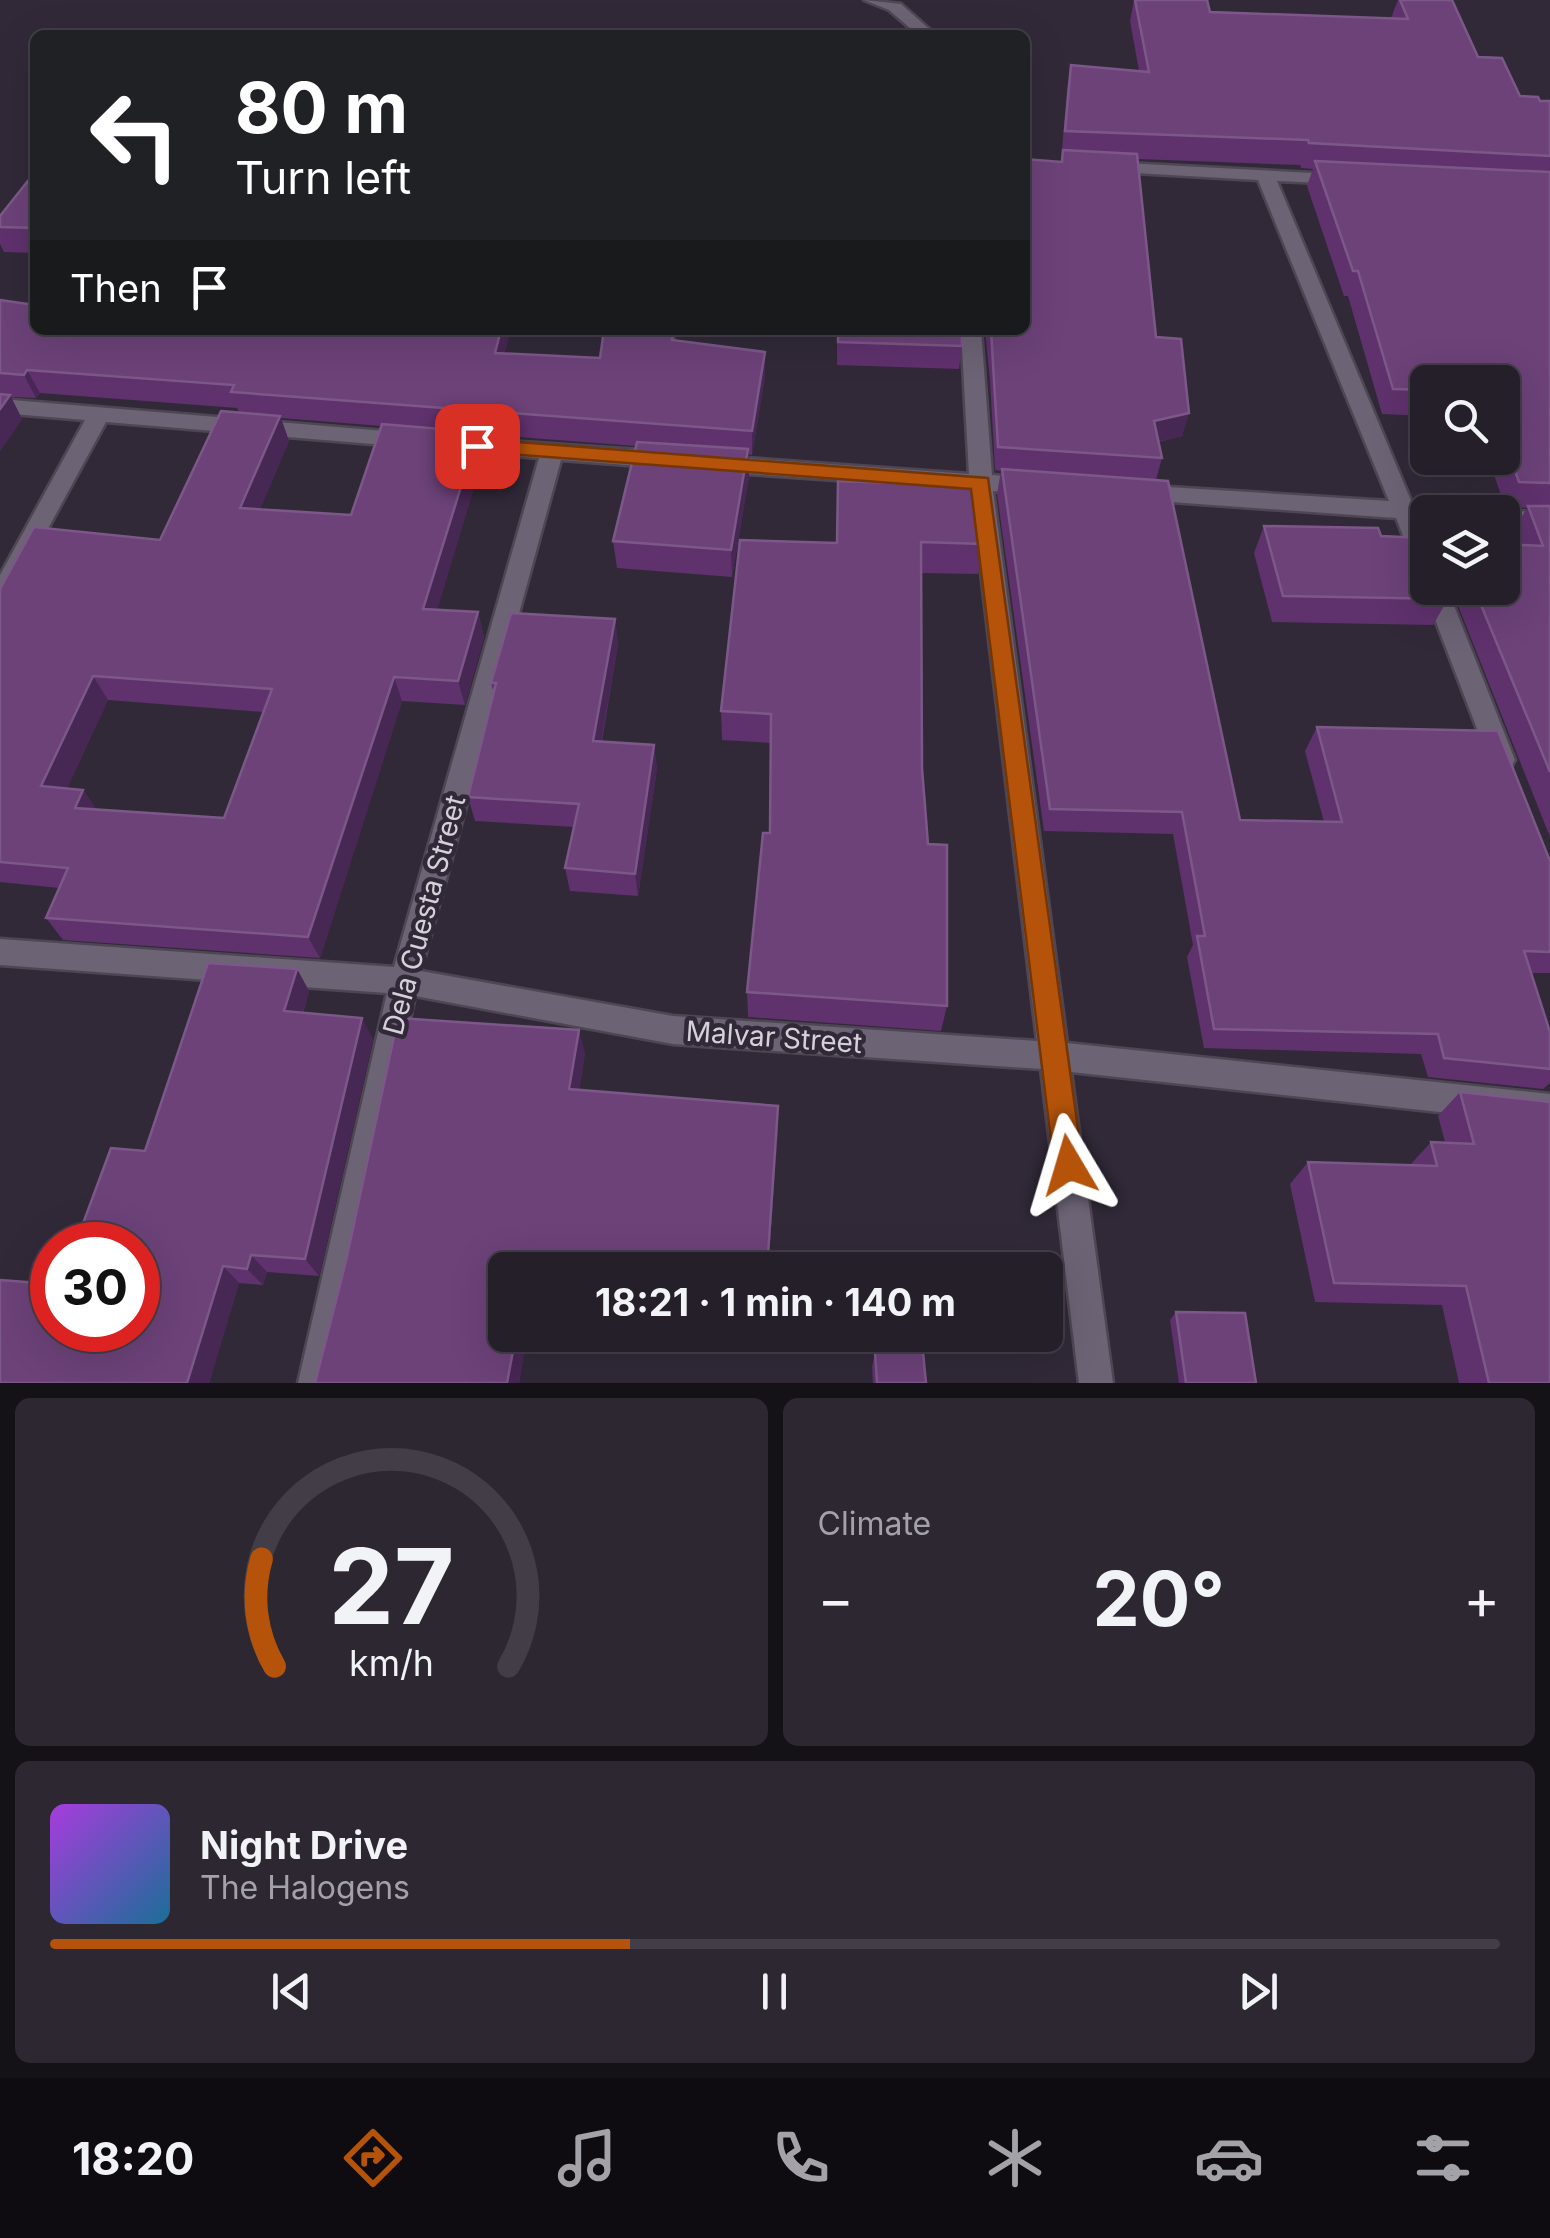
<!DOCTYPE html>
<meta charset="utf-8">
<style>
:root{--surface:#251f2a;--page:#2d2732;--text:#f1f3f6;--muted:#a3a2a8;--line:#423d47;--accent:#b45309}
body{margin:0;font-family:Inter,sans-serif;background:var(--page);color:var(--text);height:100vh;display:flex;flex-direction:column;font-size:38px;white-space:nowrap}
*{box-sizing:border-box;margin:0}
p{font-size:32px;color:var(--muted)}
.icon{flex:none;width:55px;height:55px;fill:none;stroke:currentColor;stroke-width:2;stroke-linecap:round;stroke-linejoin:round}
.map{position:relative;height:1383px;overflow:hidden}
.sheet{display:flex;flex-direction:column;gap:15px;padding:15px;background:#141117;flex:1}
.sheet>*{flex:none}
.top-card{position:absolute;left:30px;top:30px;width:1000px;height:305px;border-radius:15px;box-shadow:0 10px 40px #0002,0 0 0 2px var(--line);background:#202124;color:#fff;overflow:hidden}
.tools{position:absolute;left:1410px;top:365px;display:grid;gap:20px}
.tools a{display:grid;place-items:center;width:110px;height:110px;border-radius:15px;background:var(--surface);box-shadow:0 10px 40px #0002,0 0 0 2px var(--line);font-size:50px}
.speed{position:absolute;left:30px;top:1222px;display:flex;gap:20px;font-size:50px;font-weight:700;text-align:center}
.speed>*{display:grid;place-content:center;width:130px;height:130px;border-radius:50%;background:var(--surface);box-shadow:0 10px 40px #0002,0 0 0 2px var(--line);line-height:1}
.speed .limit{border:15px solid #d22;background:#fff;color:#111}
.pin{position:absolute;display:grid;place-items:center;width:85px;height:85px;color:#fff;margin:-42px;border-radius:20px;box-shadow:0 5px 15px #0006}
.me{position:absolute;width:110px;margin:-55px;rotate:353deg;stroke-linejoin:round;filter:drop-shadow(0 0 8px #0008)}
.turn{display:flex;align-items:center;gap:35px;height:210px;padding:0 40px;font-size:45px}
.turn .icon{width:130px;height:130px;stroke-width:2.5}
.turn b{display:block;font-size:70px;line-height:85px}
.then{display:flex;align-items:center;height:95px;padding:0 40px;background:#0003;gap:20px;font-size:38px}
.big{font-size:75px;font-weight:700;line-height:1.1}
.sheet .widget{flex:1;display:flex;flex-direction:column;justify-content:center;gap:15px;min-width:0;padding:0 35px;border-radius:15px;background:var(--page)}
.sheet .dial{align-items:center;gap:0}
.dial svg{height:260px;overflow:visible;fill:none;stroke:var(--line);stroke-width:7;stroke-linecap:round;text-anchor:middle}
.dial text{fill:var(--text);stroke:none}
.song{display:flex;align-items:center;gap:30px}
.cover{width:120px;height:120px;border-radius:15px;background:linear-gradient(135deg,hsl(280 70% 55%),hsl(200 70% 35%))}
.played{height:10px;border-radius:5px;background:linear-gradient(90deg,var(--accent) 40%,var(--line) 40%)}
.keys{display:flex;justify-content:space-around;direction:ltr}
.heat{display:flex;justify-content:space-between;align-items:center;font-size:55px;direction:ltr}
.sheet .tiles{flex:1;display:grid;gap:15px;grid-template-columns:1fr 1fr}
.widget:last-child{grid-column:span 2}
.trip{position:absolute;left:488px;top:1252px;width:575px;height:100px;border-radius:15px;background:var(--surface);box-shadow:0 10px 40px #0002,0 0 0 2px var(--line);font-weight:700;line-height:100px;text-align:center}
.menu{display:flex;height:160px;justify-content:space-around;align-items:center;background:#0f0c11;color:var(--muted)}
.menu .icon{width:70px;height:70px}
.menu .on{color:var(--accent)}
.menu b{font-size:45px;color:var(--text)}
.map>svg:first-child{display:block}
</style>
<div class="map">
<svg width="1550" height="1383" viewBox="0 0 1550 1383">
<rect width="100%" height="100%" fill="#312938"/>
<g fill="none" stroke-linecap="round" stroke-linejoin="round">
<g stroke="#4e4653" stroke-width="5">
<g id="minor">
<path d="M864,0l37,4 35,31h-18l-29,-25z"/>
<path d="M1106,162l245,13v8l-6,1 -68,-3 135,322 28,3 3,6h-15v8l-9,-1 9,20v37l-12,-8 -20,-50 -267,-19 -3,-6 11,-8 252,16 -131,-321 -158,-9v-8z"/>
<path d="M961,330h20l11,145 40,3 11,8 -11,8 -39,-3 74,552 483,51v30l-479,-52 42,311h-34l-38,-314 -368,-25 -258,-48 -83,387h-34l89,-390 -387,-28v-26l394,28 145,-509 -91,-7 -11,-7 11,-7 220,15 11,8 -11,8 -107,-8 -140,511 252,45 364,25 -66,-552 -253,-17 -11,-8 11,-8 251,18z"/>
<path d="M0,399l409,34 11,7 -11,7 -303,-25 -98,180 -8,3v-30l85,-155 -85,-7z"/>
<path d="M1502,510l48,3v16l-48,-3v-14h-8z"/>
<path d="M1427,582l1,6h19l68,172 -4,7 -9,4 -9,-4 -4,-7 -66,-172z"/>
</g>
</g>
<use href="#minor" fill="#6c6375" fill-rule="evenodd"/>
</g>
<g fill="#5f316d" fill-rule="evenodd">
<path d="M1134,0h73l3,12 181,6 7,-18h54l26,57 42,39 20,5h10v736l-99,-249h51l17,-43 -5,-15 13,-22 -22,-2 -17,-48h14v-76h-74v34l-46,-2 -34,-118h-4l-37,-110 6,-17 -12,-1 -1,-3 -162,-6 18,178 33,76 -7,23 -23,6 3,16 -6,22 84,340 84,2 -19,-71 12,-24 233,134v112h-19l19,59v51l-7,6 -115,-12 -7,-23 -217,-6 -17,-91 6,-12 -20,-111 -129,-3 -47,-337 4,-23 -6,-1 -5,-90 -5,-50h40l36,-169 6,-72 4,-24 68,6 -9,-50z"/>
<path d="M35,172v81l-31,-1 -4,-8v-28z"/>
<path d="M0,300l292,35 213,18 95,5 4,-28h72v11l89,11v24l-13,79 -4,-1 1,23 -17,100 -115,-9 -4,-27 23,-95 -158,-12 5,23 -46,153 41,2 6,25 -19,68 -63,-4 -82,257 -257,-18 -17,-22 13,-30 -59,-6v-293l160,-49 79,-128 -2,-4 -197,-15 -4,5 -25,-1 11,22 -22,32zM281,418l100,8 -30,89 -91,-6 29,-68zM108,700l155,12 -39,106 -128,-9 -13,-19 -16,-2z"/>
<path d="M837,330h125v16l-3,23 -122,-4z"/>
<path d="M838,481l145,63 -5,30 -57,-1 1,195 6,76 19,162 -6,25 -193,-14 -1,-25 23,-159 1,-90 -49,-3 -1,-29 115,-168z"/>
<path d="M1264,526l117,10 47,52 20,11 -15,26 -161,-3 -18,-69z"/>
<path d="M615,619l3,25 -16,97 52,4 3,24 -19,127 -68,-5 -5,-23 9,-41 -99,-6 -7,-24 26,-103 -3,-11z"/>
<path d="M297,969l12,22 -6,22 70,26 -54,237 -52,-4 -4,13 -24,-2 -30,100h-209l52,-53z"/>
<path d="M585,1053l-6,37 199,38 -10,142h-263v65h22l-8,48h-204z"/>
<path d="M1460,1092l90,291h-91l-17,-78 -127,-3 -25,-118 18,-22 102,3 21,-23h14l-7,-26z"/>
<path d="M1176,1312l80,71h-77l-9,-63z"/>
<path d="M875,1353l51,30h-53l-1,-16z"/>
</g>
<g fill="#472753">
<path d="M501,330h10l-12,46 -4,-23z"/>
<path d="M765,352v24l-13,79v-24z"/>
<path d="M27,370l13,23 -4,5 -12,-23z"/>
<path d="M10,395l12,24 -22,32v-43z"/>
<path d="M1189,413l-7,23 -34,8 6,-23z"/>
<path d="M280,416l9,25 -39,92 -10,-25z"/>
<path d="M478,432l5,25 -53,177 -7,-25z"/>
<path d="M748,449l1,28 -17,100 -1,-27z"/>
<path d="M478,612l6,25 -19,68 -7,-24z"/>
<path d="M615,619l3,25 -21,121 -4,-24z"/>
<path d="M93,676l15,24 -50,109 -17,-23z"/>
<path d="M394,677l8,24 -82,257 -12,-21z"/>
<path d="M654,745l3,24 -19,127 -3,-22z"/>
<path d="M83,790l15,22 -23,-4z"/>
<path d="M297,969l12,22 -12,41 -13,-21z"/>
<path d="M362,1018l11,21 -54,237 -14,-17z"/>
<path d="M579,1030l6,23 -10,58 -6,-22z"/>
<path d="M778,1106v22l-10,142h-1z"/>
<path d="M251,1255l16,17 -4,13 -16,-16z"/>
<path d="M223,1266l16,17 -30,100h-22z"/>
<path d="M516,1335h11l-8,48h-12z"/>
</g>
<g fill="#6c4279" stroke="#7c5888" stroke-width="2.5" fill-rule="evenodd">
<path d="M1135,0h72l3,12 198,7 -8,-19h52l26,57 24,1 18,38 18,1 2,4h10v55l-241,-13 -1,-3 -243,-9 6,-66 78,7z"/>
<path d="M1063,150l74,4 19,183 25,2 8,74 -35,8 8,37 -164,-11 -7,-117h34v-171l37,3z"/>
<path d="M1315,161l235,11v311l-31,-1 -17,-47v-53h-74v8l-35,-1 -35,-118h-5z"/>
<path d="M35,172v56l-35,-1v-11z"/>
<path d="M0,300l35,5v25h217l40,5 3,-5h206l-6,23 105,5 4,-28h70l-2,10 93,12 -13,79 -521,-39 3,-7 -207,-15 -3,5 -24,-2z"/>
<path d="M838,330h124v16l-124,-4z"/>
<path d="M0,394l10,1 -10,14z"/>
<path d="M221,411l59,5 -40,92 111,7 31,-91 96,8 -55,177 55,3 -20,69 -64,-4 -86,260 -262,-19 22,-50 -68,-6v-273l34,-62 126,13zM93,676l179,13 -48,129 -149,-10 8,-18 -42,-4z"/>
<path d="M637,442l111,7 -17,101 -118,-9z"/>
<path d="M1002,469l166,12 72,339 102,2 -25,-95 181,4 52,130v91l-26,-1 26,81v37l-106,-11 -6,-24 -224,-5 -17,-93h8l-23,-124 -132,-3z"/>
<path d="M838,481l137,5 8,58 -62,-2 1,226 6,76 19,1v161l-200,-14 16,-159h7l1,-119 -50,-3 19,-171 97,3z"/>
<path d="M1528,506h22v266l-76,-184h28v-44l41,2z"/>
<path d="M1264,526l114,2 3,8 43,2 4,3v47h15l5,11 -165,-3z"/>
<path d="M511,613l104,6 -22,122 61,4 -19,129 -70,-6 14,-64 -111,-7 28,-114h-5z"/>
<path d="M208,963l89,6 -13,42 78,7 -57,241 -54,-4 -4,14 -24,-3 -36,117h-187v-103l52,4v46h86v-85h-63l36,-97 34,3z"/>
<path d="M398,1018l181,12 -10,59 209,17 -11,164h-117l-121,-10 -2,10h-22v65h11l-9,48h-192l31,-122z"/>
<path d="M1460,1092l90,10v281h-61l-23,-97 -132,-3 -26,-121 129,4 -6,-24 43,2z"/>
<path d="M1176,1312l69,1 11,70h-70z"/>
<path d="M923,1352l3,31h-49l-2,-30z"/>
</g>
<path fill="#b45309" stroke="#753606" stroke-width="2.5" d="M477,439l511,39 95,687 -4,10 -10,4 -10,-4 -5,-10 -83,-676 -501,-38v-10z"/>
<g text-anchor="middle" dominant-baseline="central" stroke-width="9" stroke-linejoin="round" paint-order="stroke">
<g font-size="28" fill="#d5d0da" stroke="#312938">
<text transform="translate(424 915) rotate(-75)">Dela Cuesta Street</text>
<text transform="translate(774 1037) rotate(4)">Malvar Street</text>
</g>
</g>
</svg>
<div class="tools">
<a><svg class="icon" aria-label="search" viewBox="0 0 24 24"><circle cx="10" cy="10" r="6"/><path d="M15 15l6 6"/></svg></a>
<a><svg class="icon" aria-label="layers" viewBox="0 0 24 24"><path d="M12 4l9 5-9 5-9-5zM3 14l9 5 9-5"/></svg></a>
</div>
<div class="speed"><div class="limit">30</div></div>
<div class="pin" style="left:477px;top:446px;background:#d93025"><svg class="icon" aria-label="arrive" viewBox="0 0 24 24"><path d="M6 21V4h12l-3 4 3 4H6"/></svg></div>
<svg class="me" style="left:1069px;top:1165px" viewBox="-20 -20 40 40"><path d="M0-17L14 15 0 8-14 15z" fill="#b45309" stroke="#fff" stroke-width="4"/></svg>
<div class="trip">18:21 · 1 min · 140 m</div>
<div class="top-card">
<div class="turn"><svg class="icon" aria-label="left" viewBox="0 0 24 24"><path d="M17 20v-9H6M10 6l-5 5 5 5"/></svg><div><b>80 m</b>Turn left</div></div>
<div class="then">Then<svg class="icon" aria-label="arrive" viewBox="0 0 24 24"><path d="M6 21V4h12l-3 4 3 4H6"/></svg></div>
</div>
</div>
<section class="sheet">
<div class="tiles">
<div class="widget dial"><svg viewBox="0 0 100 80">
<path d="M14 69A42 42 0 1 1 86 69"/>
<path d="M14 69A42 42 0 0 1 10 36" stroke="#b45309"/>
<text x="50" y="56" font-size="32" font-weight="700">27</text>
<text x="50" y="72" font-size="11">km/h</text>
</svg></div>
<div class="widget"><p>Climate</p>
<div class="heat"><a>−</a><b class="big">20°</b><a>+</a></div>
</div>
<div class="widget">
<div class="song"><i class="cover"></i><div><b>Night Drive</b><p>The Halogens</p></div></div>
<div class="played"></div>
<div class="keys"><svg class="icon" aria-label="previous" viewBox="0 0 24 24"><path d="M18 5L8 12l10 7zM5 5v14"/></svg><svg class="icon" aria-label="pause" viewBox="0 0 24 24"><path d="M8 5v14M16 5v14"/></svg><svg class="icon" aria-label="next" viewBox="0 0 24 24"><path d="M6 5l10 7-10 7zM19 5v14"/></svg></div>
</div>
</div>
</section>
<nav class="menu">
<b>18:20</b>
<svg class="icon on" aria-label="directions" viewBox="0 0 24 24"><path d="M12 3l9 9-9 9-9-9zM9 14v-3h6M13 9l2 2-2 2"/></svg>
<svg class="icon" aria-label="music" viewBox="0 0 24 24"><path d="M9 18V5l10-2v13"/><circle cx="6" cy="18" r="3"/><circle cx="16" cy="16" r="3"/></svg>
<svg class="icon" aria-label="phone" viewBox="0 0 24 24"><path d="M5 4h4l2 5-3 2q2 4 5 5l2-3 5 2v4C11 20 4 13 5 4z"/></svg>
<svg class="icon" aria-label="climate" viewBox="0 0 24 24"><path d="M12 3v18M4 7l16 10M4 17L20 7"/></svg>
<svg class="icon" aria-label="car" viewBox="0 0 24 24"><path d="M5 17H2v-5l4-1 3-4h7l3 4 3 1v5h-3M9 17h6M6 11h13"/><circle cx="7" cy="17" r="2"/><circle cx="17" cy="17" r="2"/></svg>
<svg class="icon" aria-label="filters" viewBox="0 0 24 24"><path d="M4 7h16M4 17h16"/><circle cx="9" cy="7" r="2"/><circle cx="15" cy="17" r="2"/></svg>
</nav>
